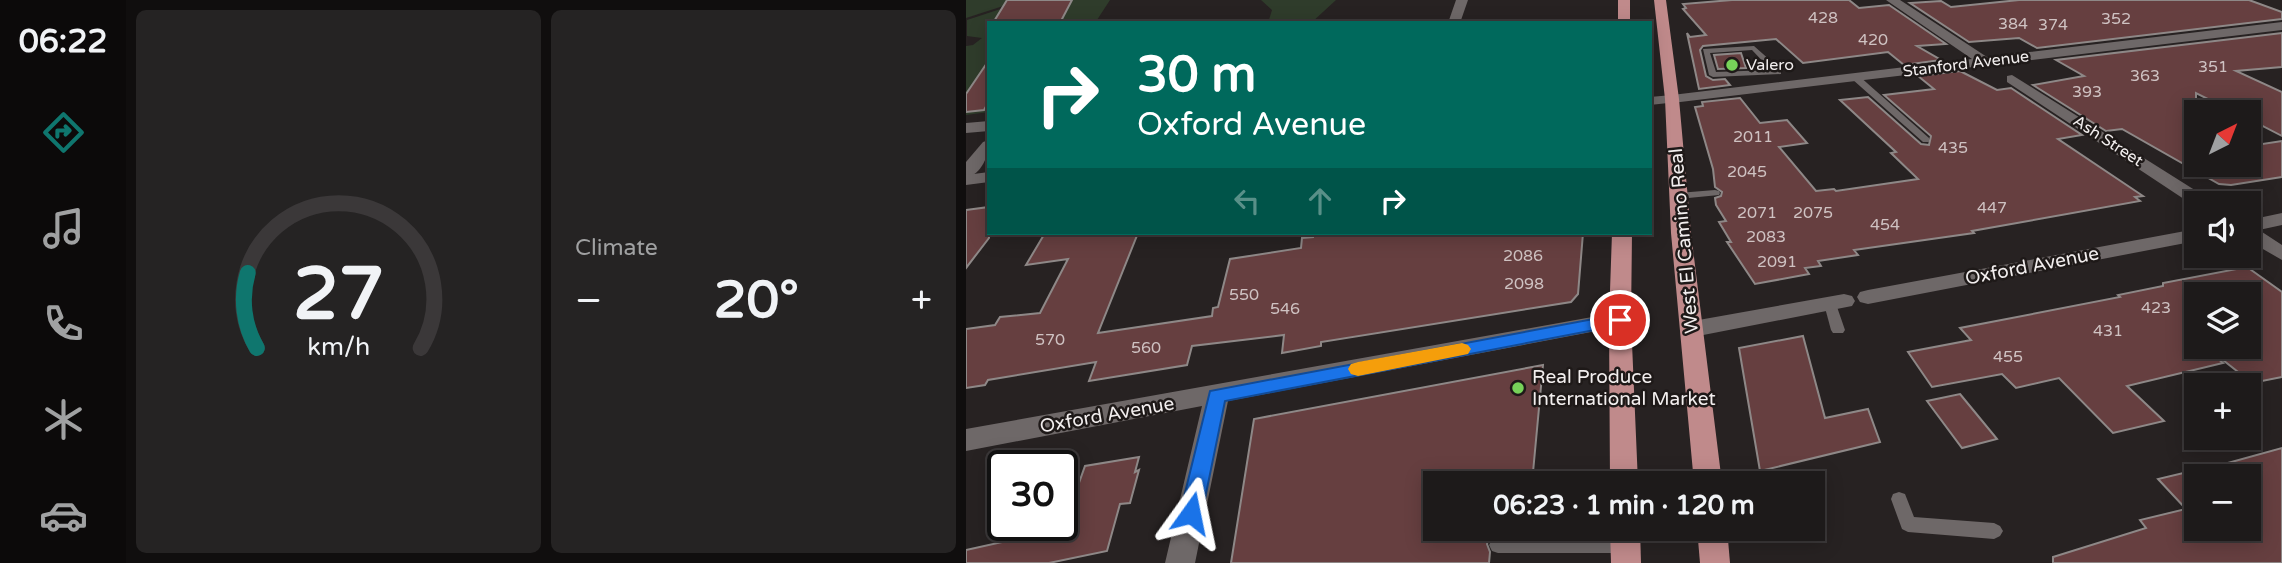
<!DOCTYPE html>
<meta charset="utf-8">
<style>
:root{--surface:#1d1a1a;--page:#252323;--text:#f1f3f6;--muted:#a0a1a2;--line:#3b3839;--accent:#0f766e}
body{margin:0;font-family:"Varela Round",sans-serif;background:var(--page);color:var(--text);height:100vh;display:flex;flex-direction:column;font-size:26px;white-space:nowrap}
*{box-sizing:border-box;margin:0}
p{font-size:23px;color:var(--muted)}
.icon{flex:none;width:38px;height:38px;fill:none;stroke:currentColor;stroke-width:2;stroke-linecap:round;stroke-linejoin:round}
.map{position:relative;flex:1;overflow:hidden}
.details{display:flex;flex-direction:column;gap:10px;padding:10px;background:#100e0e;width:840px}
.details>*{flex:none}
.guide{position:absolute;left:21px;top:21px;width:665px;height:214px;border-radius:0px;box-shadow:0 4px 18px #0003,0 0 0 2px var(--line);background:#00695c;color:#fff;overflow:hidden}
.needle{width:46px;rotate:42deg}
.buttons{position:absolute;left:1218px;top:100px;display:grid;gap:14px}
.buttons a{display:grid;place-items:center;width:77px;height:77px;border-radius:0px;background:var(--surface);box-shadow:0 4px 18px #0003,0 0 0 2px var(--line);font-size:35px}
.speed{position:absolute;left:21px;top:450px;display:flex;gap:14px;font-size:35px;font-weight:700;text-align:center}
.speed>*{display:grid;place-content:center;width:91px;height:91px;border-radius:50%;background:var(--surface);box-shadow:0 4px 18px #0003,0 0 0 2px var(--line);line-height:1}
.speed .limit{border:4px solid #111;border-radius:10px;background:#fff;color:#111}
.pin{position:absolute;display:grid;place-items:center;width:60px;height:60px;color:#fff;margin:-30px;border:4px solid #fff;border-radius:50%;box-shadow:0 2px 7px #0007}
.me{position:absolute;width:77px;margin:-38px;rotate:12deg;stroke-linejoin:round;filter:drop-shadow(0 0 5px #0008)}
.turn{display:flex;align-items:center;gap:24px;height:147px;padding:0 35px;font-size:32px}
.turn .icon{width:91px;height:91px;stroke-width:2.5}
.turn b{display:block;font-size:49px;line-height:60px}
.lanes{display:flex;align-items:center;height:66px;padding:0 35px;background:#0003;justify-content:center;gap:35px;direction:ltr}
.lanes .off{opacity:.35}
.big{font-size:52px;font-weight:800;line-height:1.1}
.details .tile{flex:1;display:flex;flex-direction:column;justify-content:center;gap:10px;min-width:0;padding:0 24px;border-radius:10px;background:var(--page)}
.details .dial{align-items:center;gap:0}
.dial svg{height:182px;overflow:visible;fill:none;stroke:var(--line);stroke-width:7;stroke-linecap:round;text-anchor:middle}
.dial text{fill:var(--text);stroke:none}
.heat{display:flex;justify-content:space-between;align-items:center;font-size:38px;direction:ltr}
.details .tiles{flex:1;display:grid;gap:10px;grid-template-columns:repeat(2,1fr)}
.trip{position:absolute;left:457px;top:471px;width:402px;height:70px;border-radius:0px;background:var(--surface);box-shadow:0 4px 18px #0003,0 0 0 2px var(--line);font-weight:800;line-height:70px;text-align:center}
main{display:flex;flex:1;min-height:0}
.menu{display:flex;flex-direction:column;width:126px;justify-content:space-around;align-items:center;background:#0c0a0a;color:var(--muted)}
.menu .icon{width:49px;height:49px}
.menu .active{color:var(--accent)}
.menu b{font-size:32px;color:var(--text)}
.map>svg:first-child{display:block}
</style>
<main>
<nav class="menu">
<b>06:22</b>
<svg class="icon active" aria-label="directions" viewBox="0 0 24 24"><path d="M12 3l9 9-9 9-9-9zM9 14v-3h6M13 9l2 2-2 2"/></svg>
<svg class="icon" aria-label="music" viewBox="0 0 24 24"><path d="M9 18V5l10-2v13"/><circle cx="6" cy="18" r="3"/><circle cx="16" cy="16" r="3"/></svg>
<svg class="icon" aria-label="phone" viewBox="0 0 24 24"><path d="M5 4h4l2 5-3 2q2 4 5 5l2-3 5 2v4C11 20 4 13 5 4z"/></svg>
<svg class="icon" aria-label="climate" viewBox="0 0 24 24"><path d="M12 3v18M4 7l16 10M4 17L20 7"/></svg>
<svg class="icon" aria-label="car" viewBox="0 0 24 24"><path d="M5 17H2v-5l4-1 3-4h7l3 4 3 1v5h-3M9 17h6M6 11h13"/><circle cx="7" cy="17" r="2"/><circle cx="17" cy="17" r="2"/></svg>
</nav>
<section class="details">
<div class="tiles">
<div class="tile dial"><svg viewBox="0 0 100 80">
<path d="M14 69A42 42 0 1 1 86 69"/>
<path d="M14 69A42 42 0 0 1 10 36" stroke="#0f766e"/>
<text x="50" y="56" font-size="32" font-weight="700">27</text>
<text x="50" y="72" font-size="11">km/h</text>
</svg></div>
<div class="tile"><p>Climate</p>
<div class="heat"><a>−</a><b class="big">20°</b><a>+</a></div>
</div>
</div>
</section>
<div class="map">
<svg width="1316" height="563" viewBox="0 0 1316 563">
<rect width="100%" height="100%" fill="#272222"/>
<g fill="#2f3c2b">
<path d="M0,0h56l-56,18z"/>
<path d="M62,0h82l-15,23h-106v89l-23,3v-69l7,-1 9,-7 -15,-2v-16z"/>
<path d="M295,0h75l-25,23h-43l4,-13z"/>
</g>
<g fill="#663f40" stroke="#8e8887" stroke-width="2">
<path d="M41,0h65l-11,21 -68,2z"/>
<path d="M766,0h117l10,8 30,-3 57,39 -29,2 24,14 -37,5 -16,-13 -85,11 -27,-24 -73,7 -3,4 6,26 7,4 12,-1 5,6 -31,4 -12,-56 3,4 16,-2 -23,-26 3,-1 -3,-4z"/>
<path d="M1053,0h230l33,12v7l-245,29 -18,-10 -50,4 -59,-39 31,-2 10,6z"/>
<path d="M1316,33v34l-46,4 46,21v44l-33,-17v-7h-15l-38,-19v71h53v-18l33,-5v36l-51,8 -12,-1 -97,-55 -16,2 -73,-46 51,-9 -28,-16z"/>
<path d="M775,53l5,15 -28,1 -4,-14z"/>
<path d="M23,60v41l-5,9 -18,2v-18z"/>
<path d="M994,71l37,19 14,-2 71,47 -24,4 85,57 -8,1 5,4 -168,30 2,2 -120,17 4,5 -40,6 3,5 -16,2 4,6 -54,10 -28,-42h4l-12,-20 7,-1 -10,-16 -1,-7 6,-2 1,-4 -7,-5 -2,-18 -18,-62 8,-1 -1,-4 38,-4 20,25 27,-3 20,23 -28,4 37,44 18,-2 2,2 82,-12 -27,-26 5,-1 -56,-52 28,-3 53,47 8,1 2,-9 -47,-41 50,-6 -16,-13z"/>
<path d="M23,207v31l-23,30v-58z"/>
<path d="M79,233h93l-40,100 114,-17 1,-8 5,-1 12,-48 71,-11 1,-10 11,-1v-4h270l-5,61 -7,8 -250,40v4l-39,7 2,-18 -92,11 -5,19 -98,16 7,-19 -108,18 -3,5 -19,3v-59l29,-4 5,-8 40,-4 28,-54 -42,6z"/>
<path d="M1281,267l35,25v85l-30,6 -29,-23 26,-5v-61h-53v52h7l20,17 -96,23 37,35 -51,12 -54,-55 -43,10 -14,-14 -70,13 -24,-35 63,-12 -11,-12 160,-31 -2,-2 45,-9v-3z"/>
<path d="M837,336l22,82 43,-9 12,33 -120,29 -21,-123z"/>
<path d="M577,365l-11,118h-97v45h58l-6,16 3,8 -1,11h-258l23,-144z"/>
<path d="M994,394l37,45 -35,9 -35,-47z"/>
<path d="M1316,448v115h-229v-6l93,-29 -6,-8 46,-11 -28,-30 38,-9v58h53v-52h-42l-1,-7z"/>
<path d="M173,457l-4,15 4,-2 -9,33 -10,1 -13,47 -58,12h-83v-13l68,-15 2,-5 28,-5 21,-59z"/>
</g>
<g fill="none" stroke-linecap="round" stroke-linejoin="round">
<g fill="#6e6868" fill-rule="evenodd">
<path d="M788,46l27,24v4l-68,3 -4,-2 -6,-26zM786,50l19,20 -55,2 -6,-19z"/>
<path d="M886,75h6l71,63v4h-6l-71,-63z"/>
<path d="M749,190l4,1 1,2 -1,2 -41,4 -5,-3 5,-3z"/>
<path d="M864,300l6,4 9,26 -2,3h-10l-2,-3 -7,-26z"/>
<path d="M933,492l6,2 9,23 80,6 6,3 3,5 -3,5 -6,3 -86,-7 -6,-3 -11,-30 2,-5z"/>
<path d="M746,528h40l-2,5 -37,11 -6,-2 -3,-6 3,-6z"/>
<path d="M532,537h127l6,2 3,6 -3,6 -6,2h-127l-6,-2 -3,-6 3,-6z"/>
</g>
<g fill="#6e6868" fill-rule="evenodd">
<path d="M490,0h12l-8,23h-12z"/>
<path d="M920,0h14l87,57 295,-35v8l-610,73 -7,-4 7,-4 300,-36z"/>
<path d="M1046,75l197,124 3,4h-16v4l-189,-125v-6z"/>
<path d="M23,121v10l-23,2v-10z"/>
<path d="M23,140c0,15 -7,34 -23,38v-16l17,-20z"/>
<path d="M1316,213v12l-23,5 23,15v15l-33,-19v-21z"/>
<path d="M1230,229v12l-328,63 -8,-2 -3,-5 3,-5 8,-2z"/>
<path d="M878,294l8,2 3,5 -3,5 -159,31 -8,-2 -3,-6 3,-6 8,-2z"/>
<path d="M654,312l8,3 3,5 -3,5 -400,76 -33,162h-30l37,-157 -236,45v-22z"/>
</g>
<g fill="#6e6868" fill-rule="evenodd">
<path d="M706,95l5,1 2,3 -2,3 -27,3v-8z"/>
<path d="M23,172v10l-23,3v-10z"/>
</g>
<g fill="#c08a8b" fill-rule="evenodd">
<rect x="652" y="0" width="12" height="23"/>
<path d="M688,0h12l13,99 12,134 31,250h-28l-23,-250 -6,-134z"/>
<path d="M646,233h20l-1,87 7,163h-28l-1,-163z"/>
<path d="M644,528h30l1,35h-30z"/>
<path d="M731,528h30l3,35h-30z"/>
</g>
</g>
<path fill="#1a73e8" stroke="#114b97" stroke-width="2" d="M654,314l9,6 -3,4 -401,77 -23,112 -3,7 -8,3 -8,-3 -3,-7 30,-122z"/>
<path fill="#f59e0b" d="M496,343l6,2 3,4 -3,5 -110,22 -7,-2 -3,-5 3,-5 7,-2z"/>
<g fill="#77d259" stroke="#1e1918" stroke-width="2.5">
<circle cx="766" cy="65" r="7"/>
<circle cx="552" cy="388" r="7"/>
</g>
<g text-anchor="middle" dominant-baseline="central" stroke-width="5" stroke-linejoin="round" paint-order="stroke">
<g font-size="16" fill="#cfc2c2">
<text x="857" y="18">428</text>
<text x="1150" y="19">352</text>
<text x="1047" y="24">384</text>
<text x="1087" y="25">374</text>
<text x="907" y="40">420</text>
<text x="1247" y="67">351</text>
<text x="1179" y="76">363</text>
<text x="1121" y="92">393</text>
<text x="787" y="137">2011</text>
<text x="987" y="148">435</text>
<text x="781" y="172">2045</text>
<text x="1026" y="208">447</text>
<text x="791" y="213">2071</text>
<text x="847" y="213">2075</text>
<text x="919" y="225">454</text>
<text x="800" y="237">2083</text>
<text x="557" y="256">2086</text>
<text x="811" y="262">2091</text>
<text x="558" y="284">2098</text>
<text x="278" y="295">550</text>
<text x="1190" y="308">423</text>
<text x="319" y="309">546</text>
<text x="1142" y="331">431</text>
<text x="84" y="340">570</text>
<text x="180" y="348">560</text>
<text x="1042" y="357">455</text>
</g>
<g font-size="16" fill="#f2eeee" stroke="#1e1918">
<text transform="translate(1000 64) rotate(-7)">Stanford Avenue</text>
<text transform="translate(1142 141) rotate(33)">Ash Street</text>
</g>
<g font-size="16" fill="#f2eeee" stroke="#1e1918" text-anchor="start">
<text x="780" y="65">Valero</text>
</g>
<g font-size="19" fill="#f2eeee" stroke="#1e1918">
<text transform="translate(718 241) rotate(-95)">West El Camino Real</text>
<text transform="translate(1066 266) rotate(-11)">Oxford Avenue</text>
<text transform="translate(141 415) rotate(-10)">Oxford Avenue</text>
</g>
<g font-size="19" fill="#f2eeee" stroke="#1e1918" text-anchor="start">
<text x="566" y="377">Real Produce<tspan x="566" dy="22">International Market</tspan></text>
</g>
</g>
</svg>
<div class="buttons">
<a><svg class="needle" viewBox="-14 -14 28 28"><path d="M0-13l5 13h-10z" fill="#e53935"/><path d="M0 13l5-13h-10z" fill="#a0a1a2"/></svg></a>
<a><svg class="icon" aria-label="sound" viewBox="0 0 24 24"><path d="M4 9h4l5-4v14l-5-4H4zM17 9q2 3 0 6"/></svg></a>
<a><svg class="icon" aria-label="layers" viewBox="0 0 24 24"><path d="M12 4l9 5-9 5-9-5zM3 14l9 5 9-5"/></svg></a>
<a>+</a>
<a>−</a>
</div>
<div class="speed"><div class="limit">30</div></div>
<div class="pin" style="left:654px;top:320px;background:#d93025"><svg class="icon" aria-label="arrive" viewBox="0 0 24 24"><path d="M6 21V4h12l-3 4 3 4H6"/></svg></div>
<svg class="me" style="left:225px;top:513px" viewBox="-20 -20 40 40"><path d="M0-17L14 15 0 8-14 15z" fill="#1a73e8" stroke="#fff" stroke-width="4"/></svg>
<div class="trip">06:23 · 1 min · 120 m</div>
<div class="guide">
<div class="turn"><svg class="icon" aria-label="right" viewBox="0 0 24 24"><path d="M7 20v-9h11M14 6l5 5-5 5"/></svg><div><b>30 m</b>Oxford Avenue</div></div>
<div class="lanes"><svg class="icon off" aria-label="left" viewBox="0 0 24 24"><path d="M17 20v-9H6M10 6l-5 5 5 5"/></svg><svg class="icon off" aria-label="ahead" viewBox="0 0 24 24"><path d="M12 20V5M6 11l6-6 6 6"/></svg><svg class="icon" aria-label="right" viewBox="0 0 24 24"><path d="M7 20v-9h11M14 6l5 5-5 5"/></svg></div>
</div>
</div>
</main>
